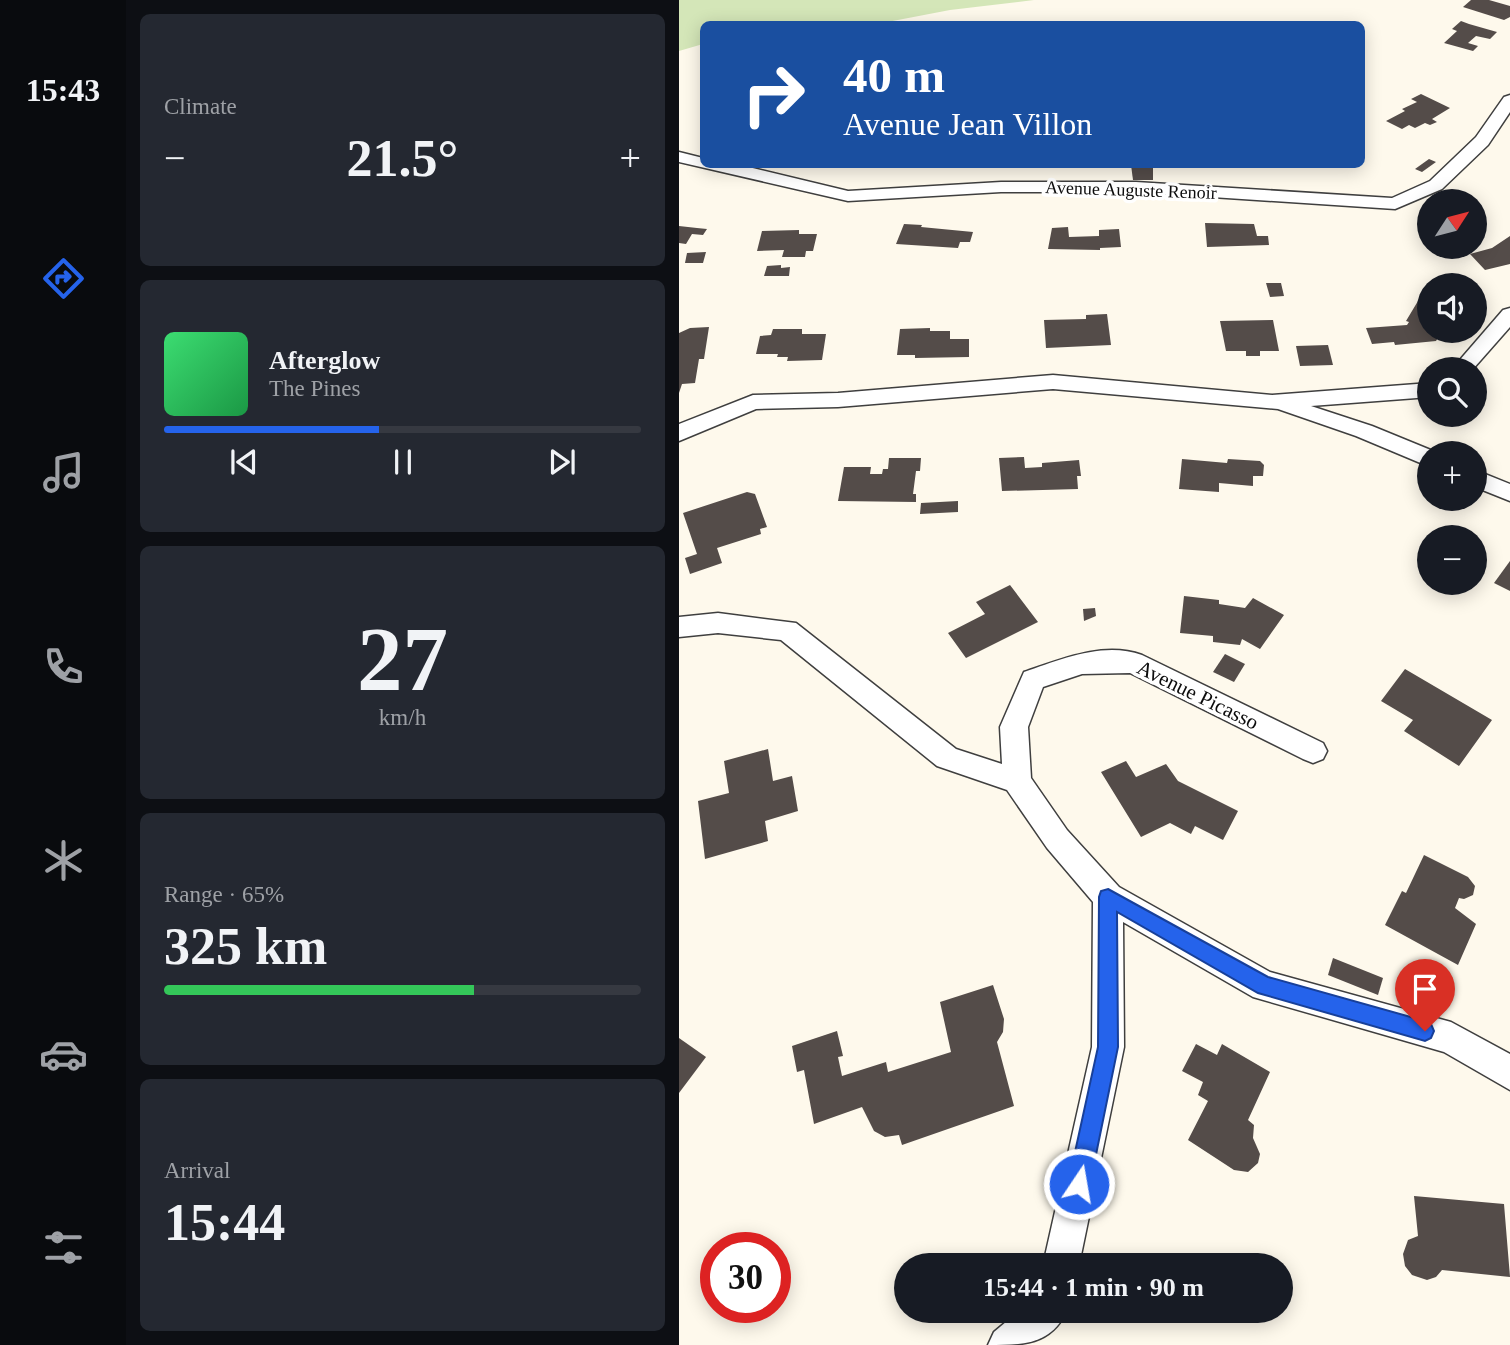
<!DOCTYPE html>
<meta charset="utf-8">
<style>
:root{--surface:#171b24;--page:#242831;--text:#f1f3f6;--muted:#9ea1a6;--line:#363941;--accent:#2563eb}
body{margin:0;font-family:"Times New Roman",serif;background:var(--page);color:var(--text);height:100vh;display:flex;flex-direction:column;font-size:26px;white-space:nowrap}
*{box-sizing:border-box;margin:0}
p{font-size:23px;color:var(--muted)}
.icon{flex:none;width:38px;height:38px;fill:none;stroke:currentColor;stroke-width:2;stroke-linecap:round;stroke-linejoin:round}
.map{position:relative;flex:1;overflow:hidden}
.side{display:flex;flex-direction:column;gap:14px;padding:14px;background:#0d0f14;width:553px}
.side>*{flex:none}
.top-card{position:absolute;left:21px;top:21px;width:665px;height:147px;border-radius:10px;box-shadow:0 4px 18px #0003;background:#1a4fa0;color:#fff;overflow:hidden}
.needle{width:46px;rotate:54deg}
.tools{position:absolute;left:738px;top:189px;display:grid;gap:14px}
.tools a{display:grid;place-items:center;width:70px;height:70px;border-radius:50%;background:var(--surface);box-shadow:0 4px 18px #0003;font-size:35px}
.speed{position:absolute;left:21px;top:1232px;display:flex;gap:14px;font-size:35px;font-weight:700;text-align:center}
.speed>*{display:grid;place-content:center;width:91px;height:91px;border-radius:50%;background:var(--surface);box-shadow:0 4px 18px #0003;line-height:1}
.speed .limit{border:10px solid #d22;background:#fff;color:#111}
.pin{position:absolute;display:grid;place-items:center;width:60px;height:60px;color:#fff;margin:-72px -30px;border-radius:50% 50% 50% 0;rotate:-45deg;box-shadow:0 0 7px #0007}
.pin .icon{rotate:45deg}
.me{position:absolute;width:77px;margin:-38px;rotate:12deg;stroke-linejoin:round;filter:drop-shadow(0 0 5px #0008)}
.turn{display:flex;align-items:center;gap:24px;height:147px;padding:0 28px;font-size:32px}
.turn .icon{width:91px;height:91px;stroke-width:2.5}
.turn b{display:block;font-size:49px;line-height:60px}
.big{font-size:52px;font-weight:700;line-height:1.1}
.side .card{flex:1;display:flex;flex-direction:column;justify-content:center;gap:10px;min-width:0;padding:0 24px;border-radius:10px;background:var(--page)}
.side .dial{align-items:center;gap:0}
.dial b{font-size:91px;line-height:1}
.song{display:flex;align-items:center;gap:21px}
.cover{width:84px;height:84px;border-radius:10px;background:linear-gradient(135deg,hsl(140 70% 55%),hsl(140 70% 35%))}
.played{height:7px;border-radius:4px;background:linear-gradient(90deg,var(--accent) 45%,var(--line) 45%)}
.keys{display:flex;justify-content:space-around;direction:ltr}
.heat{display:flex;justify-content:space-between;align-items:center;font-size:38px;direction:ltr}
.charge{height:10px;border-radius:5px;background:linear-gradient(90deg,#34c759 65%,var(--line) 0)}
.trip{position:absolute;left:215px;top:1253px;width:399px;height:70px;border-radius:35px;background:var(--surface);box-shadow:0 4px 18px #0003;font-weight:700;line-height:70px;text-align:center}
main{display:flex;flex:1;min-height:0}
.tabs{display:flex;flex-direction:column;width:126px;justify-content:space-around;align-items:center;background:#090b0e;color:var(--muted)}
.tabs .icon{width:49px;height:49px}
.tabs .active{color:var(--accent)}
.tabs b{font-size:32px;color:var(--text)}
.map>svg:first-child{display:block}
</style>
<main>
<nav class="tabs">
<b>15:43</b>
<svg class="icon active" aria-label="directions" viewBox="0 0 24 24"><path d="M12 3l9 9-9 9-9-9zM9 14v-3h6M13 9l2 2-2 2"/></svg>
<svg class="icon" aria-label="music" viewBox="0 0 24 24"><path d="M9 18V5l10-2v13"/><circle cx="6" cy="18" r="3"/><circle cx="16" cy="16" r="3"/></svg>
<svg class="icon" aria-label="phone" viewBox="0 0 24 24"><path d="M5 4h4l2 5-3 2q2 4 5 5l2-3 5 2v4C11 20 4 13 5 4z"/></svg>
<svg class="icon" aria-label="climate" viewBox="0 0 24 24"><path d="M12 3v18M4 7l16 10M4 17L20 7"/></svg>
<svg class="icon" aria-label="car" viewBox="0 0 24 24"><path d="M5 17H2v-5l4-1 3-4h7l3 4 3 1v5h-3M9 17h6M6 11h13"/><circle cx="7" cy="17" r="2"/><circle cx="17" cy="17" r="2"/></svg>
<svg class="icon" aria-label="filters" viewBox="0 0 24 24"><path d="M4 7h16M4 17h16"/><circle cx="9" cy="7" r="2"/><circle cx="15" cy="17" r="2"/></svg>
</nav>
<section class="side">
<div class="card"><p>Climate</p>
<div class="heat"><a>−</a><b class="big">21.5°</b><a>+</a></div>
</div>
<div class="card">
<div class="song"><i class="cover"></i><div><b>Afterglow</b><p>The Pines</p></div></div>
<div class="played"></div>
<div class="keys"><svg class="icon" aria-label="previous" viewBox="0 0 24 24"><path d="M18 5L8 12l10 7zM5 5v14"/></svg><svg class="icon" aria-label="pause" viewBox="0 0 24 24"><path d="M8 5v14M16 5v14"/></svg><svg class="icon" aria-label="next" viewBox="0 0 24 24"><path d="M6 5l10 7-10 7zM19 5v14"/></svg></div>
</div>
<div class="card dial"><b>27</b><p>km/h</p></div>
<div class="card"><p>Range · 65%</p><b class="big">325 km</b><div class="charge"></div></div>
<div class="card"><p>Arrival</p><b class="big">15:44</b></div>
</section>
<div class="map">
<svg width="831" height="1345" viewBox="0 0 831 1345">
<rect width="100%" height="100%" fill="#fef9ec"/>
<path fill="#d4e6b8" d="M0,0h355l-84,10 -73,14h-174v20l-24,7z"/>
<g fill="#544c49">
<path d="M792,0h18l21,6v11l-6,3 -41,-13z"/>
<path d="M782,21l8,3 28,8 -7,7 -14,-3 -8,7 10,3 -5,5 -29,-8 13,-12 -5,-2z"/>
<path d="M742,94l29,14 -18,11 5,3 -7,3 -5,-2 -10,5 -6,-3 -7,4 -16,-8 19,-10 -3,-2 15,-7 -6,-3z"/>
<path d="M750,159l7,3 -14,10 -7,-3z"/>
<path d="M310,164h34l-1,4h-33z"/>
<path d="M452,165h22v15h-20z"/>
<path d="M526,223l49,1 3,12h11l1,9 -62,2z"/>
<path d="M225,224l18,1 -1,2 52,5 -3,10h-10l-2,6 -62,-4z"/>
<path d="M0,226l18,2 10,1 -4,6 -11,-1 -6,10 -7,-1z"/>
<path d="M389,227l1,10 30,-1v-6l20,-1 2,18 -21,1v2l-52,-1 4,-21z"/>
<path d="M120,230v4h18l-4,17h-7l-1,6h-23l2,-7 -27,1 5,-20z"/>
<path d="M831,236v28l-25,6 -15,-16 22,-6z"/>
<path d="M27,252l-3,11h-18l2,-10z"/>
<path d="M102,265v3l9,-1 -1,9h-25l3,-10z"/>
<path d="M587,283h15l3,13 -14,1z"/>
<path d="M739,301l12,3v27h12l-6,10 -41,4 -1,-3 -22,2 -6,-16 41,-3 2,-3 -3,-1z"/>
<path d="M428,314l4,31 -65,3 -2,-28 42,-1v-4z"/>
<path d="M594,320l6,31h-19v5h-14v-5h-20l-6,-30z"/>
<path d="M30,327l-5,32h-5l-4,24 -13,1 -3,9v-60l11,-5z"/>
<path d="M251,328v3h20v8h19v18l-54,1v-3h-18l3,-26z"/>
<path d="M94,329h29v5h24l-4,26 -35,1 1,-4h-11l1,-3h-22l4,-18 11,-1z"/>
<path d="M649,345l5,20 -33,1 -4,-20z"/>
<path d="M345,457l1,11 17,-1v-4l37,-3 2,16h-4l1,13 -76,2 -3,-33z"/>
<path d="M210,458h32l-1,13h-4l-3,23h3v8l-78,-1 6,-34h27l-1,7h12l1,-5h5z"/>
<path d="M503,459l45,4 1,-4 32,2 4,4 -1,11h-10v10l-34,-3v9l-40,-3z"/>
<path d="M68,492l8,2 12,33 -7,2 1,5 -44,14 5,15 -32,11 -5,-16 12,-4 -14,-41z"/>
<path d="M279,501v11l-38,2 1,-11z"/>
<path d="M831,561v30l-16,-8z"/>
<path d="M331,585l28,37 -72,36 -18,-25 37,-19 -9,-12z"/>
<path d="M505,596l35,4v4l26,4 8,-10 31,17 -24,34 -18,-10 -2,6 -27,-3v-6l-33,-3z"/>
<path d="M416,608l1,8 -12,5 -1,-12z"/>
<path d="M546,654l20,10 -11,18 -21,-10z"/>
<path d="M726,669l87,51 -33,46 -55,-35 9,-11 -32,-19z"/>
<path d="M89,749l5,32 19,-5 6,35 -33,10 3,20 -63,18 -7,-58 31,-8 -5,-32z"/>
<path d="M447,761l10,16 30,-13 12,17 60,30 -15,29 -28,-14 -4,8 -21,-11 -29,14 -40,-65z"/>
<path d="M745,855l44,22 7,9 -2,9 -9,4 -5,-1 -4,10 21,16 -18,41 -73,-40 17,-34 4,2z"/>
<path d="M654,958l50,20 -5,17 -50,-20z"/>
<path d="M314,985l11,34 -1,13 -6,10 17,64 -112,39 -3,-10 -14,2 -11,-6 -12,-24 -48,17 -10,-54 -7,2 -5,-26 45,-15 6,25 -5,1 4,19 44,-14 2,10 63,-20 -11,-50z"/>
<path d="M0,1038l27,19 -27,36z"/>
<path d="M517,1044l21,11 5,-11 48,28 -22,48 6,5 -1,13 7,16 -2,9 -10,9 -14,-2 -46,-30 20,-39 -10,-6 5,-13 -21,-11z"/>
<path d="M735,1196l90,8 6,73 -68,-7 -6,7 -9,3 -15,-5 -7,-9 -2,-12 5,-14 10,-4z"/>
</g>
<g fill="none" stroke-linecap="round" stroke-linejoin="round">
<g stroke="#3f3f3f" stroke-width="3">
<g id="street">
<path d="M831,95v17l-22,33 -46,44 -47,20 -259,-17h-135l-153,9 -169,-39v-10l24,6v6h33l112,27 153,-9h135l256,16 38,-17 46,-44 28,-40z"/>
<path d="M831,308v19l-37,42h-21l51,-59z"/>
<path d="M374,375l219,20 158,-12v14l-119,9 61,20 66,27h-8v14l-74,-31 -78,-27 -225,-20 -215,18 -82,2 -77,32v-17l74,-29 85,-2z"/>
<path d="M796,470l35,14v17l-35,-14z"/>
<path d="M39,613l78,10 160,126 46,15 -2,-37 24,-55c36,-12 79,-31 118,-17l181,88 4,8 -4,8 -10,4 -10,-4 -173,-86 -48,1 -39,13 -15,40 3,51 36,52 52,57 151,85 181,50 59,32v36l-66,-38 -191,-55 -130,-75 1,125 -45,218h-36l49,-218 1,-145 -46,-54 -40,-58 -70,-24 -156,-126 -63,-7 -39,4v-20z"/>
<path d="M340,1311h48c-17,34 -43,34 -79,34l6,-13z"/>
</g>
</g>
<use href="#street" fill="#fff" fill-rule="evenodd"/>
</g>
<path fill="#2563eb" stroke="#184099" stroke-width="2" d="M429,889l160,88 157,44 6,3 3,7 -3,7 -6,3 -167,-48 -141,-81 1,135 -28,137 -3,7 -8,3 -7,-3 -4,-7 30,-137 1,-150 2,-6z"/>
<g text-anchor="middle" dominant-baseline="central" stroke-width="7" stroke-linejoin="round" paint-order="stroke">
<g font-size="18" fill="#0c0c0c" stroke="#fff">
<text transform="translate(452 190) rotate(2)">Avenue Auguste Renoir</text>
</g>
<g font-size="21" fill="#0c0c0c" stroke="#fff">
<text transform="translate(519 695) rotate(26)">Avenue Picasso</text>
</g>
</g>
</svg>
<div class="tools">
<a><svg class="needle" viewBox="-14 -14 28 28"><path d="M0-13l5 13h-10z" fill="#e53935"/><path d="M0 13l5-13h-10z" fill="#9ea1a6"/></svg></a>
<a><svg class="icon" aria-label="sound" viewBox="0 0 24 24"><path d="M4 9h4l5-4v14l-5-4H4zM17 9q2 3 0 6"/></svg></a>
<a><svg class="icon" aria-label="search" viewBox="0 0 24 24"><circle cx="10" cy="10" r="6"/><path d="M15 15l6 6"/></svg></a>
<a>+</a>
<a>−</a>
</div>
<div class="speed"><div class="limit">30</div></div>
<div class="pin" style="left:746px;top:1031px;background:#d93025"><svg class="icon" aria-label="arrive" viewBox="0 0 24 24"><path d="M6 21V4h12l-3 4 3 4H6"/></svg></div>
<svg class="me" style="left:400px;top:1184px" viewBox="-20 -20 40 40"><circle r="17" fill="#2563eb" stroke="#fff" stroke-width="3"/><path d="M0-11L8 9 0 5-8 9z" fill="#fff"/></svg>
<div class="trip">15:44 · 1 min · 90 m</div>
<div class="top-card">
<div class="turn"><svg class="icon" aria-label="right" viewBox="0 0 24 24"><path d="M7 20v-9h11M14 6l5 5-5 5"/></svg><div><b>40 m</b>Avenue Jean Villon</div></div>
</div>
</div>
</main>
